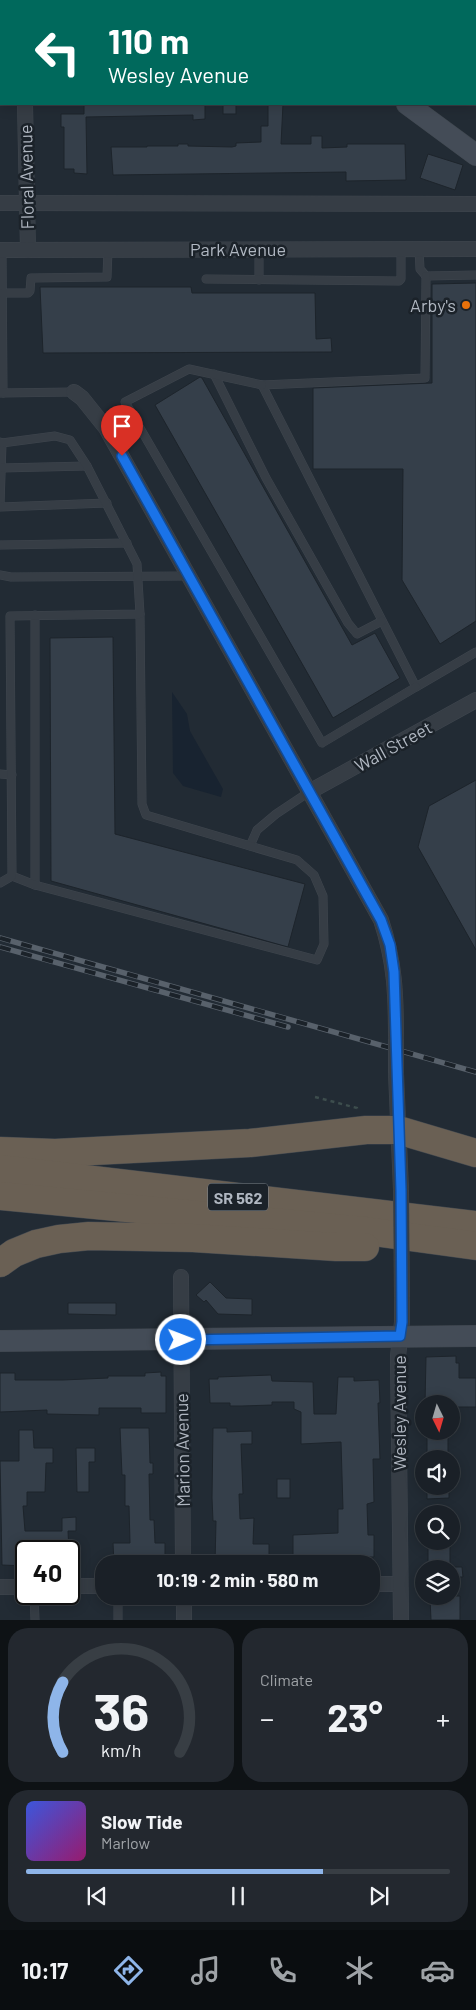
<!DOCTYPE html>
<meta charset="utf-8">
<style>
:root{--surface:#1a2027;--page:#23282f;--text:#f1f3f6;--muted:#9fa3a7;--line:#383e44;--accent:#8eb5e9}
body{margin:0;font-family:Barlow,sans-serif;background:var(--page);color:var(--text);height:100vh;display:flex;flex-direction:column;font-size:19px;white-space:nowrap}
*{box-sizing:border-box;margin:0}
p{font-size:16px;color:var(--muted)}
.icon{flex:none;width:28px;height:28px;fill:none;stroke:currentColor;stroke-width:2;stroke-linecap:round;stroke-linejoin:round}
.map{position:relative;height:1620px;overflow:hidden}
.panel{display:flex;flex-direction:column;gap:8px;padding:8px;background:#0e1215;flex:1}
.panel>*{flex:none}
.top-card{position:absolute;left:0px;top:0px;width:476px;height:105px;box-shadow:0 2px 12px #0003,0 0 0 1px var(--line);background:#00695c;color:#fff;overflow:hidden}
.needle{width:32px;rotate:175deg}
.buttons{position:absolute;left:415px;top:1395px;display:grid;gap:10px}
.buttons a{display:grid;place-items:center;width:45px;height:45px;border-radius:50%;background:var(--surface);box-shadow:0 2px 12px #0003,0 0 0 1px var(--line);font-size:25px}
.speed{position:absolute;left:15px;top:1540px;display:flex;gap:10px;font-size:25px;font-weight:700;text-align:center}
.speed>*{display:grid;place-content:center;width:65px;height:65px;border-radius:50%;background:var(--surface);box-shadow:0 2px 12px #0003,0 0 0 1px var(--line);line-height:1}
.speed .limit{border:2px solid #111;border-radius:8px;background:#fff;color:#111}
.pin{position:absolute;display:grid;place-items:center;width:42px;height:42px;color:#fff;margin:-51px -21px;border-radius:50% 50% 50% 0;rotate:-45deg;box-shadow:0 0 5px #0007}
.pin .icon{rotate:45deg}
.me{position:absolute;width:55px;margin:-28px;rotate:89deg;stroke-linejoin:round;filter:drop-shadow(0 0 4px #0008)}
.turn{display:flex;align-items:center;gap:18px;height:105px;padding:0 25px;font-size:22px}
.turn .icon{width:65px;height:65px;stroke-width:2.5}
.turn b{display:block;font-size:35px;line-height:42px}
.big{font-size:38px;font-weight:700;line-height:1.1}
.panel .card{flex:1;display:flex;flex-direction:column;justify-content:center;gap:8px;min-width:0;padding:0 18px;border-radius:20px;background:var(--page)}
.panel .dial{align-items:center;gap:0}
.dial svg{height:130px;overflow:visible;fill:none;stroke:var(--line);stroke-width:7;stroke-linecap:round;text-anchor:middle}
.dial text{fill:var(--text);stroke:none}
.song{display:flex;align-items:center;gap:15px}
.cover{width:60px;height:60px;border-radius:8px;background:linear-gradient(135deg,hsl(230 70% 55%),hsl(320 70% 35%))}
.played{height:5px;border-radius:2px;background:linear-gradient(90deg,var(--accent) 70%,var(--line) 70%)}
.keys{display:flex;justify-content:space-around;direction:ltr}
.heat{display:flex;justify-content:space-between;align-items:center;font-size:28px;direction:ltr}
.panel .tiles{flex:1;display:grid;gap:8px;grid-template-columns:1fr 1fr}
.card:last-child{grid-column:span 2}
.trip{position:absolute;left:95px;top:1555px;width:285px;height:50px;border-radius:20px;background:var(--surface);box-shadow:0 2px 12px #0003,0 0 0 1px var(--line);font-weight:700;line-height:50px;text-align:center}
.tab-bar{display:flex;height:80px;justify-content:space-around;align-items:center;background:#0a0d10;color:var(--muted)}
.tab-bar .icon{width:35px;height:35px}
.tab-bar .current{color:var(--accent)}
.tab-bar b{font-size:22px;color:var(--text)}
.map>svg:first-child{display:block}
</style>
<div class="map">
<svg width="476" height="1620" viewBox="0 0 476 1620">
<rect width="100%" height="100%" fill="#222b34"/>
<path fill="#182330" d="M172,692l15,22 3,17 33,58 -2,8 -38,-11 -10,-13z"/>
<g fill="#353f4a" stroke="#1d242b">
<path d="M84,104l121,1v14l-12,1v-5l-107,2 1,57 -13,-1v-4h-10v-42h-3v-13h23z"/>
<rect x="223" y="104" width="13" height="10"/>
<path d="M268,104h15l-2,40h30v-8h11v12l25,-1v-3h58l1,36 -60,1v-9l-233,3 -2,-28h36v-1h31v-2h10v2l44,1 4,-1v-3l25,-1v-16h7z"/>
<path d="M428,154l35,11 -8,25 -35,-12z"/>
<path d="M476,283v338l-36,23 -38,-64 1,-111h-90v-81l119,-5v-99z"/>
<path d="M40,287h151l1,6h123l1,46 15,-1 1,14 -289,1z"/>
<path d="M200,377l2,1 150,267 23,-12 25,45 -67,40 -178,-313z"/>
<path d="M113,637l2,197 190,50 -17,63 -237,-66 -1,-243z"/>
<path d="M476,780v170l-58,-103 11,-41z"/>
<path d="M210,1282l16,16 26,1v16l-34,-1 -12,-14 -2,2 -8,-7z"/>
<path d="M68,1303h48v12l-48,-1z"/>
<path d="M456,1356v7h3v15h17v29h-25v-3h-26l1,-47z"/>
<path d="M161,1372v4h5v37h-25v-5h-42v7l-52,-1v-4l-47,2v-39h15v7h48l45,-2v-2h37v-3z"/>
<path d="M271,1375l1,6 41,1 1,32h22l2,-37h16v4l25,-1 1,23h-2l2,56h-7l1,43 -7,2 1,31h6v22h-8v4l-73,-3v-23l45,-2v-24h5l-2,-67 -40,2v-32l-7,-3v-7h-22v3l-30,1h-12v-3h-20l-1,-24h9v-2z"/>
<path d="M120,1428h29l1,35h3v11h-4l1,46h4l1,23h10v21h-51l-1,-21h17l-1,-37h-4v-31h-3z"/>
<path d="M213,1428h14v4l25,-1v13h-11l2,50h-4l1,25 14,-1 -1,26h16v16h-24v4h-30l1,-43h-3l-1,-23z"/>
<path d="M19,1430h14l1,18h19v15h-7l-1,29h-18v14h-4l2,25h37v-13l14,-1v14h-8l1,20h-43v15l-24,-1 -2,-104h19z"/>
<rect x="427" y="1431" width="21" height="28"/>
<path d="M76,1448h19v14h-6v30h-12z"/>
<rect x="277" y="1479" width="13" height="19"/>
<path d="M427,1486h22v12l-22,1z"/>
<path d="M437,1544h13v25h-22v-23h9z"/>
<path d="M451,1567h11l1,10h-12z"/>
<path d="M440,1596h20v24h-29l-1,-22h10z"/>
</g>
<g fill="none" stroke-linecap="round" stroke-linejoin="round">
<g stroke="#3f464e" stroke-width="9">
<g id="lane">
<path d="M259,249v31"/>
<path d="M419,249l1,20 6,7 50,-1"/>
<path d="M2,250l1,143"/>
<path d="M426,276l-1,102 -163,7 154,302 60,-35"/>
<path d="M206,279l193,2 2,-2v-30"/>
<path d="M2,293h26l2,-2 1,-13 76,-1 1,-27"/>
<path d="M214,374l52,104 82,145 9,11 25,-13"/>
<path d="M262,385l-73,-16 -64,33 197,341 94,-56"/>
<path d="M0,393l74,-1"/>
<path d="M0,442l2,1 -2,62"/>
<path d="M1,468l86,-2"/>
<path d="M0,507l107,-4"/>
<path d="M0,545l127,-2"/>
<path d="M0,575l11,2 178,-1"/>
<path d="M35,615v270"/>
<path d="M0,774l12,1"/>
<path d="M250,846l7,-16 19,-16 33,-22"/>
<path d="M12,876l23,9 282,75 7,-16 -1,-48 -9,-21 -17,-15 -151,-45 -4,-11 -2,-190"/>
<path d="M0,883l12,-7 -2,-260 130,-2 -3,-50 -50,-98 -17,-26 -15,-4 -53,7"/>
<path d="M34,1594l1,26"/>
<path d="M118,1596v24"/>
</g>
</g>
<g stroke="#3f464e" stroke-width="16">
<g id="street">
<path d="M24,0v1"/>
<path d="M370,1l1,-1"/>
<path d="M25,104l3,146"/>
<path d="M0,203l476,1"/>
<path d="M0,250l476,-1"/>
<path d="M74,392l8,6 24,30 275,492c14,42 15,75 15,119"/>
<path d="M309,792l167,-92"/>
<path d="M396,1073l5,117"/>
<path d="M181,1277l2,287"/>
<path d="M371,1584h29"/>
<path d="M69,1586h35"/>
<path d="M0,1587h26"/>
<path d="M184,1596v24"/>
<path d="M401,1620l-3,-264 4,-34v-25"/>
</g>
</g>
<g stroke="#3f464e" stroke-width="22">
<g id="secondary">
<path d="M263,0l2,1"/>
<path d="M407,104l69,51"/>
<path d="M0,1341l476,-5"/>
</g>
</g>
<g stroke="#40474f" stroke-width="29">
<g id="highway">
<path d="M0,1151l55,2 195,-10 116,-13h32l78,23"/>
<path d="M0,1169l476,56"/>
<path d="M0,1196l366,35 110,15"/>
<path d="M0,1263l14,-10 22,-9 23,-5 30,-3 104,2 143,9h29"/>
</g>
</g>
<path stroke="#3d4d4d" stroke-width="2.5" stroke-dasharray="4 4" stroke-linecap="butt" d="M315,1097l42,11 1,4"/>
<use href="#lane" stroke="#363d45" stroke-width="8"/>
<use href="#street" stroke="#363d45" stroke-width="15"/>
<use href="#secondary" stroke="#444c57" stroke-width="21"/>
<use href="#highway" stroke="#6a6054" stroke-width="28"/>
<g stroke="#58616b" stroke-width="5.5">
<g id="rail">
<path d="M0,938l476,134"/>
<path d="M0,947l288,80"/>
</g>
</g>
<use href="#rail" stroke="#1b2229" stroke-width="4" stroke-dasharray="11" stroke-linecap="butt"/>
<g stroke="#3f464e" stroke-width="16" stroke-linecap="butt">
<g id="street-bridge">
<path d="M396,1039v34"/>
<path d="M401,1190l1,107"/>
</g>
</g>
<use href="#street-bridge" stroke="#363d45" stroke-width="15"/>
</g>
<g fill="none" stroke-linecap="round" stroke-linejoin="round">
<g stroke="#114b97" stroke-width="12">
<path id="route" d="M122,456l259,464 9,25 4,27 7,218 1,132 -2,14 -219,4"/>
</g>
<use href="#route" stroke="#1a73e8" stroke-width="9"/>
</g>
<circle fill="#e8710a" stroke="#1b2229" stroke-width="2" cx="466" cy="305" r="5"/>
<g text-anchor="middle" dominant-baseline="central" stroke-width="5" stroke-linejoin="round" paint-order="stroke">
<rect fill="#1b2229" stroke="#838a93" stroke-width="1" x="208" y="1183.5" width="60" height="27" rx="4"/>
<g font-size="16" font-weight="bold" fill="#b0b7c1">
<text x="238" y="1197">SR 562</text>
</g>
<g font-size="18" fill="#b0b7c1" stroke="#1b2229">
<text transform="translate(26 177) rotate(-91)">Floral Avenue</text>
<text x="238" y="249">Park Avenue</text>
<text transform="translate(393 746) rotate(-29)">Wall Street</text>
<text transform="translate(399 1413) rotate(-90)">Wesley Avenue</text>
<text transform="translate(182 1450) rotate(-91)">Marion Avenue</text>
</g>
<g font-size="18" fill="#b0b7c1" stroke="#1b2229" text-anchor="end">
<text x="456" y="305">Arby's</text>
</g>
</g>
</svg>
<div class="buttons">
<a><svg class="needle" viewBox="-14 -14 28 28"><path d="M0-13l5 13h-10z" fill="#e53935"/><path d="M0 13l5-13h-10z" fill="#9fa3a7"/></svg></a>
<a><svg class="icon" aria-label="sound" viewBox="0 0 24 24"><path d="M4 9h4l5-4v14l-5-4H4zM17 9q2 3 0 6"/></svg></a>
<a><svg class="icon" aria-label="search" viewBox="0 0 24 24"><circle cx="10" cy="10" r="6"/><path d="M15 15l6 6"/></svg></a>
<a><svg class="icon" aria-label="layers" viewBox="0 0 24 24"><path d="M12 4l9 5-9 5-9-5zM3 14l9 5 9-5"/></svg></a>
</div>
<div class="speed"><div class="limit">40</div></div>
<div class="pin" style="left:122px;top:456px;background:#d93025"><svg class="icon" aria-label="arrive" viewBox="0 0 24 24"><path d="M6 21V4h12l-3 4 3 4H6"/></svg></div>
<svg class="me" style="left:181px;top:1340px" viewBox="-20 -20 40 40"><circle r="17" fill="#1a73e8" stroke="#fff" stroke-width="3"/><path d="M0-11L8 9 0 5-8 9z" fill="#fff"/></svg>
<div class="trip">10:19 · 2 min · 580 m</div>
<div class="top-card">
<div class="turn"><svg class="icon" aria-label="left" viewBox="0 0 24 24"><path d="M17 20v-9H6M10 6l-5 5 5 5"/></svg><div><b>110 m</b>Wesley Avenue</div></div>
</div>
</div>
<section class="panel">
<div class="tiles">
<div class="card dial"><svg viewBox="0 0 100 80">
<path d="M14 69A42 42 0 1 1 86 69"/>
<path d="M14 69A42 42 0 0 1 14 26" stroke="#8eb5e9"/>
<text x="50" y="56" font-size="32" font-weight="700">36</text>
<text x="50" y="72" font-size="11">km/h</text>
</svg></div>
<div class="card"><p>Climate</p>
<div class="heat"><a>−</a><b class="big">23°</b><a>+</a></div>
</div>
<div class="card">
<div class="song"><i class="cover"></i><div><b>Slow Tide</b><p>Marlow</p></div></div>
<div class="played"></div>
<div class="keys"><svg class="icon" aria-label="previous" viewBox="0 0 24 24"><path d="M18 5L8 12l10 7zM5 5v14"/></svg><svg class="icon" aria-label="pause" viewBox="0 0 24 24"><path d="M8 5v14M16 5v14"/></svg><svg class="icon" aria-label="next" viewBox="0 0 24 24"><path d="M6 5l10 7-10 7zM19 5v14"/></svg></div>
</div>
</div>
</section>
<nav class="tab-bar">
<b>10:17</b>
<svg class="icon current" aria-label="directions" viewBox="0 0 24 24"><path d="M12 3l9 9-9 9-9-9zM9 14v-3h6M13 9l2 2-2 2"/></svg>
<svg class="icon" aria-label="music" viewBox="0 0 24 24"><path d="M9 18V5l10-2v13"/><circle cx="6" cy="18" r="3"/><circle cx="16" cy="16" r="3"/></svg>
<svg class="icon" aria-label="phone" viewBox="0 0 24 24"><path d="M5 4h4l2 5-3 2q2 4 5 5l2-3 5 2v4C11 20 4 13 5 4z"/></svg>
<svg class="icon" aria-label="climate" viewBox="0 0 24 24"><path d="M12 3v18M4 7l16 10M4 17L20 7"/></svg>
<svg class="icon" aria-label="car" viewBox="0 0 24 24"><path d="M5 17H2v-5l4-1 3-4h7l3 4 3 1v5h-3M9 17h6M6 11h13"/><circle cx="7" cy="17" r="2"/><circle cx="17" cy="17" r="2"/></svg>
</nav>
